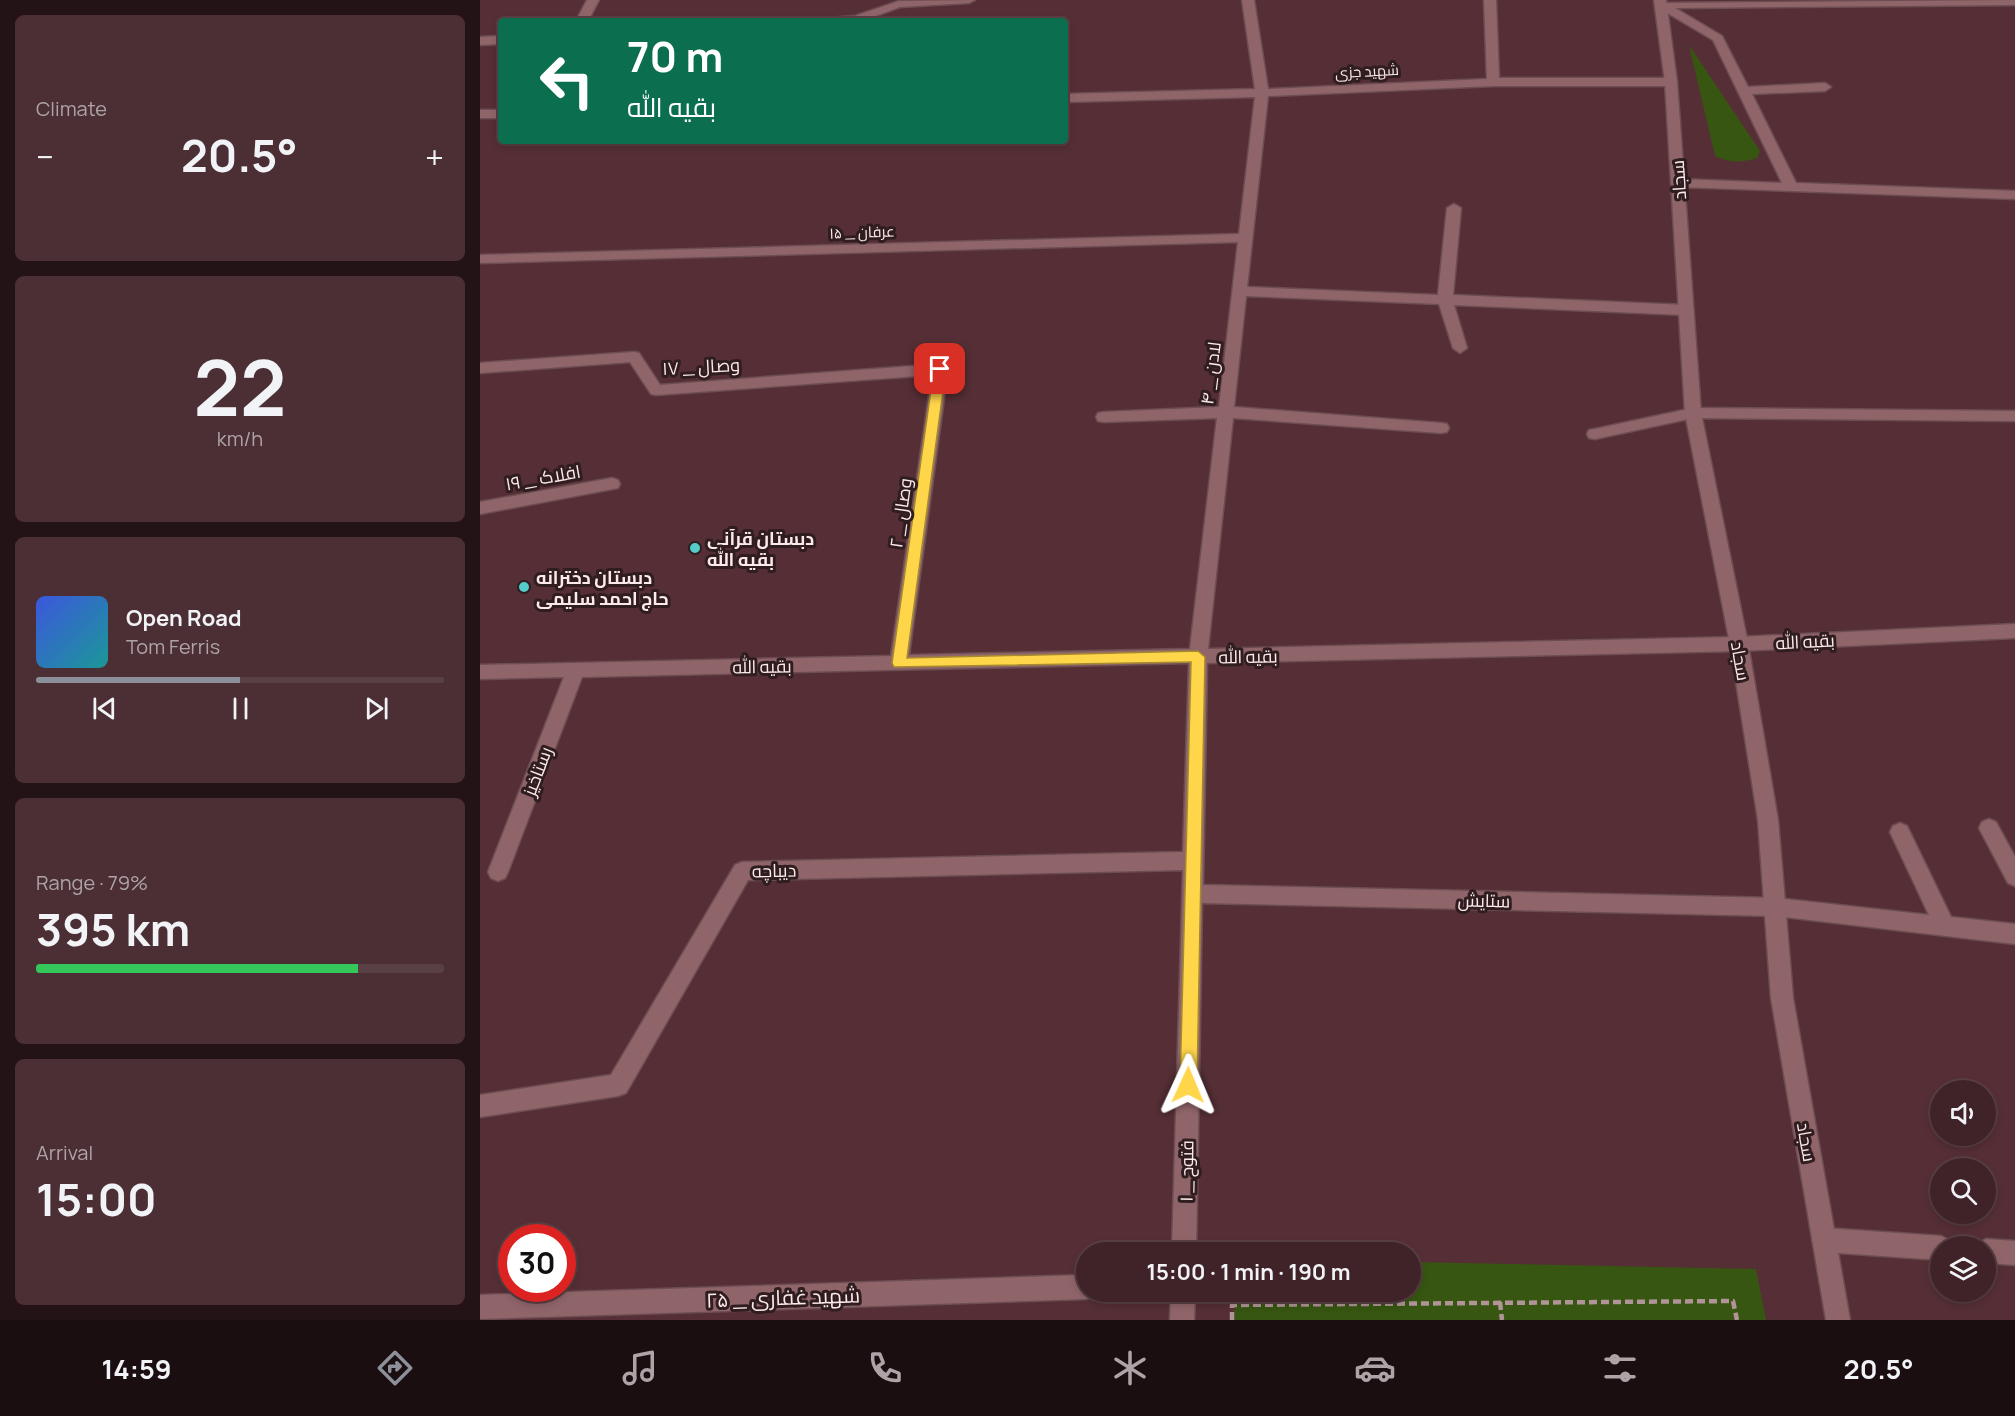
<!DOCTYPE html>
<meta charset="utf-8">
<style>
:root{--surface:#402328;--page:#4b2f34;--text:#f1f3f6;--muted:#aea4a8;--line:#594045;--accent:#8c9099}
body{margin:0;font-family:Manrope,Cairo,sans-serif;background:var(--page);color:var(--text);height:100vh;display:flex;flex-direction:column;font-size:22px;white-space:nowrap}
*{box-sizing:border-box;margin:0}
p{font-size:20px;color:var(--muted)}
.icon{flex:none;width:33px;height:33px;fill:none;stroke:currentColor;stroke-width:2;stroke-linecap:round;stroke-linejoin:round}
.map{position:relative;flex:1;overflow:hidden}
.drawer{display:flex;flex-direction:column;gap:15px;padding:15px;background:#231316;width:480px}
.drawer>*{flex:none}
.guide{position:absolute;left:18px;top:18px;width:570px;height:126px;border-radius:6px;box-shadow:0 3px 9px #0003,0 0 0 2px var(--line);background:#0b6e4f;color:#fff;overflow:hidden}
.fabs{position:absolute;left:1450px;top:1080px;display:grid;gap:12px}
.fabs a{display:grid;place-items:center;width:66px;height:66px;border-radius:50%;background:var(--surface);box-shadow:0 3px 9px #0003,0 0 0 2px var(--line);font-size:30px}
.speed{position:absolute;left:18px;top:1224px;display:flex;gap:12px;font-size:30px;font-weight:700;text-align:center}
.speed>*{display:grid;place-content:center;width:78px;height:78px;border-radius:50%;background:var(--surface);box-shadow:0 3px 9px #0003,0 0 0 2px var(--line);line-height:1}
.speed .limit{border:9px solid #d22;background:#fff;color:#111}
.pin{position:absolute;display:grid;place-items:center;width:51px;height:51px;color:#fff;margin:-26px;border-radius:12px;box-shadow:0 3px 9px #0006}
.me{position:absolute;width:66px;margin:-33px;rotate:1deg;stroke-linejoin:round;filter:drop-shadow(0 0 4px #0008)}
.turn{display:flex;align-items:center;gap:21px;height:126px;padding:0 30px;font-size:27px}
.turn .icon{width:78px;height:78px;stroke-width:2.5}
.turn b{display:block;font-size:42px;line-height:51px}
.big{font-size:45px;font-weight:700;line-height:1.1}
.drawer .widget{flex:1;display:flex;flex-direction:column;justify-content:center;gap:9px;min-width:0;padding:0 21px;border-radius:9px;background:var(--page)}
.drawer .dial{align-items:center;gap:0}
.dial b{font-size:78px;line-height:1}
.song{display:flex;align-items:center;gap:18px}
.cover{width:72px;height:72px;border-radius:9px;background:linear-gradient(135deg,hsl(230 70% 55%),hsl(180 70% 35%))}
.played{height:6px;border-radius:3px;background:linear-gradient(90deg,var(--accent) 50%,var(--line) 50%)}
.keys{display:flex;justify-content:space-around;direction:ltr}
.heat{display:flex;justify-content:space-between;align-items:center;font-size:33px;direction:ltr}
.charge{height:9px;border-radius:4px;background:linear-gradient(90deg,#34c759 79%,var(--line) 0)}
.trip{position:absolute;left:596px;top:1242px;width:345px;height:60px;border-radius:30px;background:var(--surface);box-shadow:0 3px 9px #0003,0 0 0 2px var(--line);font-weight:700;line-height:60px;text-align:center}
.tab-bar{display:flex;height:96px;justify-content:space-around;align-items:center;background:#1a0e10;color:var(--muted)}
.tab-bar .icon{width:42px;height:42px}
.tab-bar .selected{color:var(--accent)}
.tab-bar b{font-size:27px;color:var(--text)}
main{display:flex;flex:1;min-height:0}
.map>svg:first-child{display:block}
</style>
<main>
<section class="drawer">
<div class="widget"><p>Climate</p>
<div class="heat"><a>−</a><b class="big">20.5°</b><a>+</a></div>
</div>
<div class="widget dial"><b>22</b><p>km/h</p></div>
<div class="widget">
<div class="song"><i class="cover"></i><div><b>Open Road</b><p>Tom Ferris</p></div></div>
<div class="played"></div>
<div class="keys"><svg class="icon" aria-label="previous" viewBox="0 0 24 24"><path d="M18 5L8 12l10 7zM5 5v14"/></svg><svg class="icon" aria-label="pause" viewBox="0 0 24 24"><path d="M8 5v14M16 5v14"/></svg><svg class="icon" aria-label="next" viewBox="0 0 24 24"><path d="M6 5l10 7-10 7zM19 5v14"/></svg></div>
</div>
<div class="widget"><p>Range · 79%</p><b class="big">395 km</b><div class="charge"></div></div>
<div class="widget"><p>Arrival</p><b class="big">15:00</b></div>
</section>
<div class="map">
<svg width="1535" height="1320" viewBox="0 0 1535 1320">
<rect width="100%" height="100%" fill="#552f35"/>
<g fill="#375611">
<path d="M1209,45l71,106 -3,7c-16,5 -27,5 -42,-2z"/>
<path d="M930,1262l346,7 10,51h-532l1,-28h175z"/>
</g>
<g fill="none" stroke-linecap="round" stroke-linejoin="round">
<g stroke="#6c4d52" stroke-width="3">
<g id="minor">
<path d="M107,0h12l-11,21h-12z"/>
<path d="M495,0l-6,3 -69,4 -38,14h-39l6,-3 26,-2 44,-15z"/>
<path d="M762,0h12l14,89 219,-10 -3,-79h12l3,78h172l6,4 -6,4h-178l-225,10 -21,191 191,8 9,-87 7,-4 7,4 -8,87 233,10 7,5 -7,5 -232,-10 13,43 -7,5 -7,-5 -14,-44 -193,-8 -12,111 207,16 6,1 2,4 -2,4 -6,1 -208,-15 -25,231 531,-12 276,-13v14l-276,13 -532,12 -4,222 572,13 154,17 -39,-83 3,-6 7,-3 7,3 44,91 64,7v20l-240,-28 -573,-13 -6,349h-24l11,-382 -435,10 -122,213 -8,3 -138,21v-22l131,-20 124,-210 7,-3 441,-10 6,-189 -607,14 -74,195 -3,6 -7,3 -7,-3 -3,-6 76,-195 -84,2v-14l411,-9 41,-281 -276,20 -5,-1 -21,-32 -150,11v-10l154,-11 5,1 21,32 280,-21 5,1 3,4 -39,286 281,-6 27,-231 -113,4 -6,-1 -2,-4 2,-4 6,-1 115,-5 19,-165 -758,21v-8l759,-21 16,-137 -190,5v-8l190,-5z"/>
<path d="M1535,0v5l-340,3 47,28 26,51 77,-4 6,4 -6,4 -73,3 44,89 219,8v8l-336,-12 -7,-4 7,-4 103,4 -69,-143 -54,-32 -3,-3 2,-2z"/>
<path d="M21,36v8l-21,1v-8z"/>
<rect x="0" y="110" width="21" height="8"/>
<path d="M1213,408l322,3v10l-322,-3 -98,21 -6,-1 -2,-4 2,-4 6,-1z"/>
<path d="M132,478l6,2 2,4 -2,4 -138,26v-12z"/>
<path d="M1509,819l7,3 19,35v29l-7,-3 -29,-55 3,-6z"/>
<path d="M1344,1228l117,8 8,4 3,6h-11v14l-117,-8 -8,-4 -4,-8 4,-8z"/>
<path d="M1506,1239l29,2v24l-29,-2v-17h-10l2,-3z"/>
<path d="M606,1275v17h10l-1,4 -9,3 -606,20v-24z"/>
<path d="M691,1292h24l-1,28h-24z"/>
</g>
</g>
<g stroke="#6c4d52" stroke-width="3">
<path id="tertiary" d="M1174,0h12l11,82 24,331 47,231 30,176 15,178 57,322h-24l-55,-322 -13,-178 -28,-176 -45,-231 -20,-331z"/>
</g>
<g stroke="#b19498" stroke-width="4.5" stroke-dasharray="8 4" stroke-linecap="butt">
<path d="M1020,1302l2,18"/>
<path d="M752,1320v-15l501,-4 4,19"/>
</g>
<use href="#minor" fill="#90656a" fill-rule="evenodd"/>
<use href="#tertiary" fill="#90656a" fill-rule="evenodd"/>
</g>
<path fill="#ffd54a" stroke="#a68a30" stroke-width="1.5" d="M460,365l6,4 -39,289 291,-7 7,6 -8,428 -3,6 -6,2 -6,-2 -2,-6 11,-423 -297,5 -2,-4 42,-294z"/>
<g fill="#54cdc8" stroke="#2f1d1f" stroke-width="2">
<circle cx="215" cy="548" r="6"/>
<circle cx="44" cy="587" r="6"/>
</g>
<g text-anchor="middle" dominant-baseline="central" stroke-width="6" stroke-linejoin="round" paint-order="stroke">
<g font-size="15" fill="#fde9eb" stroke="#2f1d1f">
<text transform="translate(887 71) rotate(-3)">شهید جزی</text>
<text transform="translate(382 232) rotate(-2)">عرفان _ ۱۵</text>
</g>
<g font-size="18" fill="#fde9eb" stroke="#2f1d1f">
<text transform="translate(1198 180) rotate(-94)">سجاد</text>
<text transform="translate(221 366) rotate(-3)">وصال _ ۱۷</text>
<text transform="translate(730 373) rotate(-83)">لادن _ ۴</text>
<text transform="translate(63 477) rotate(-10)">افلاک _ ۱۹</text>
<text transform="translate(420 513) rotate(-82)">وصال _ ۲</text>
<text transform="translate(1325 641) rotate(-3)">بقیه الله</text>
<text transform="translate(768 656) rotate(-1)">بقیه الله</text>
<text transform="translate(1261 661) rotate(80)">سجاد</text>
<text transform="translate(282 666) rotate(-1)">بقیه الله</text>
<text transform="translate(57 771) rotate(-69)">رستاخیز</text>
<text transform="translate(294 870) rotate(-1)">دیباچه</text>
<text transform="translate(1004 900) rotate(1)">ستایش</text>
<text transform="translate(1327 1142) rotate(80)">سجاد</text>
<text transform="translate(706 1171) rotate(-89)">فتوح _ ۱</text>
</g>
<g font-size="18" font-weight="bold" fill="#fde9eb" stroke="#2f1d1f" text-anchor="start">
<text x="227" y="538">دبستان قرآنی<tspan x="227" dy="21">بقیه الله</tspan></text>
<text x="56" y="577">دبستان دخترانه<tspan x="56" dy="21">حاج احمد سلیمی</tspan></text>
</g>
<g font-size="21" fill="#fde9eb" stroke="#2f1d1f">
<text transform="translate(303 1297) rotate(-2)">شهید غفاری _ ۲۵</text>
</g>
</g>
</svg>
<div class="fabs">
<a><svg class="icon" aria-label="sound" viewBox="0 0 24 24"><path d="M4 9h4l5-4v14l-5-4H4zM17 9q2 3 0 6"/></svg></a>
<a><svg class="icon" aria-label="search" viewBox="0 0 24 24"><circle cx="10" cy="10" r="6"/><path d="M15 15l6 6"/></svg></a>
<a><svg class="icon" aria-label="layers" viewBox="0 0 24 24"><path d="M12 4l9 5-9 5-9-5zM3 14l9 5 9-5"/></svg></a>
</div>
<div class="speed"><div class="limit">30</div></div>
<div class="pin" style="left:460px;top:369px;background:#d93025"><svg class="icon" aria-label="arrive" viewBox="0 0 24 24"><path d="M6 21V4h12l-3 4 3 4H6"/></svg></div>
<svg class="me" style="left:708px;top:1085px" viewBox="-20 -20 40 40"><path d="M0-17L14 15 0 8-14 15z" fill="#ffd54a" stroke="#fff" stroke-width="4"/></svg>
<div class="trip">15:00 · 1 min · 190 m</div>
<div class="guide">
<div class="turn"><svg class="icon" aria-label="left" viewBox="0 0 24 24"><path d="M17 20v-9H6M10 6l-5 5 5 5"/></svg><div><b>70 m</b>بقیه الله</div></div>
</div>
</div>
</main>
<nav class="tab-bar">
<b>14:59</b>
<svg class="icon selected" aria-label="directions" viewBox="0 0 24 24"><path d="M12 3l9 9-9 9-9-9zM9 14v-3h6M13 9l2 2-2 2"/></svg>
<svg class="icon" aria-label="music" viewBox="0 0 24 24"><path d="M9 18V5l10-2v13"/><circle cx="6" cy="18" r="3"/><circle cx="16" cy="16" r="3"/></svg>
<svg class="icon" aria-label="phone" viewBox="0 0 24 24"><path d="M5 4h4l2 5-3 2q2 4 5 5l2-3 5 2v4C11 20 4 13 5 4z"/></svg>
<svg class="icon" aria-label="climate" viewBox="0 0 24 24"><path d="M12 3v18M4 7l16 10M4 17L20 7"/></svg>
<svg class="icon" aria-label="car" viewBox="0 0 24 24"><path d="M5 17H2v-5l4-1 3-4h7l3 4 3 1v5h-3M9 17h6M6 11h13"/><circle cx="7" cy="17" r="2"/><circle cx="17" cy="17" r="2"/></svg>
<svg class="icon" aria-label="filters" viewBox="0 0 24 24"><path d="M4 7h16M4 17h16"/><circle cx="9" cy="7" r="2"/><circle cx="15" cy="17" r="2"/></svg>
<b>20.5°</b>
</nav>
